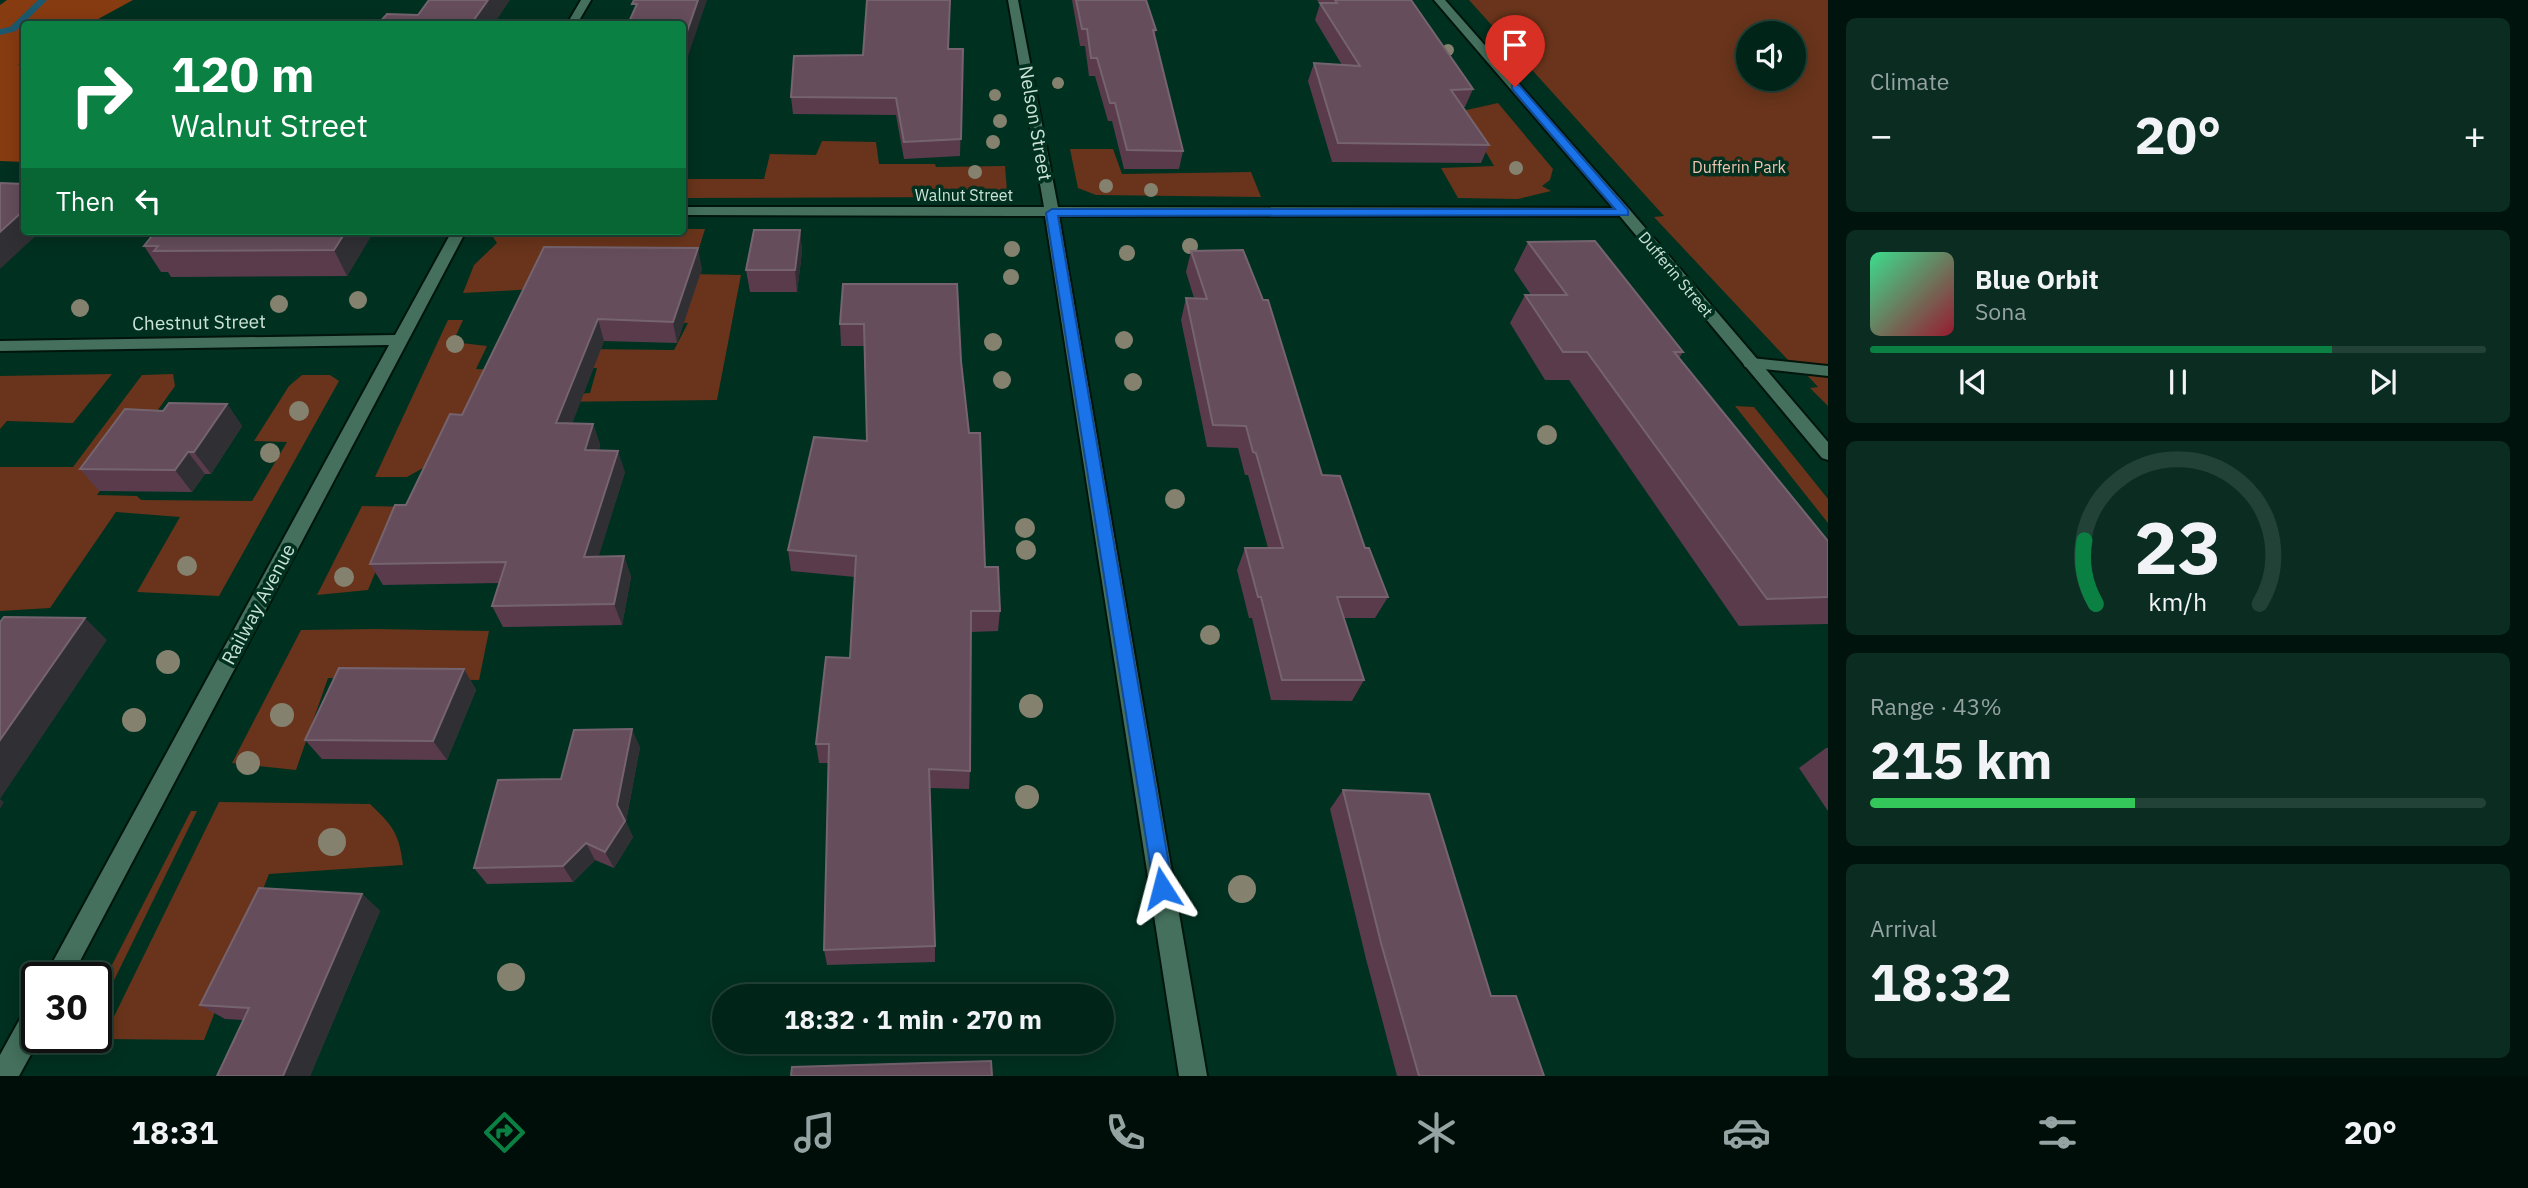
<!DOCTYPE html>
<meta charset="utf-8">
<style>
:root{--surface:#002418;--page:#0a2c21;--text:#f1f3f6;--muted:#95a4a2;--line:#224137;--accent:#0b8043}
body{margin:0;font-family:"IBM Plex Sans",sans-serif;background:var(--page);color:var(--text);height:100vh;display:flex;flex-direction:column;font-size:26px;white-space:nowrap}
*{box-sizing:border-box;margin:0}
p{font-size:23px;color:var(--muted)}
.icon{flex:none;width:38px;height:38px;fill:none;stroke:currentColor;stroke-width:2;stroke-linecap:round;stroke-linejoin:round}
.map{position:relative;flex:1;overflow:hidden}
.details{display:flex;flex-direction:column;gap:18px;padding:18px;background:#00140d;width:700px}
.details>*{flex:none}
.guide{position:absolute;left:21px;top:21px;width:665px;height:214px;border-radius:7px;box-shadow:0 4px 18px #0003,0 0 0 2px var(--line);background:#0b8043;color:#fff;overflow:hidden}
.buttons{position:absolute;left:1736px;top:21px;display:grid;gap:14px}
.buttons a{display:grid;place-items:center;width:70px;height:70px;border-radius:50%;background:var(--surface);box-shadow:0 4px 18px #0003,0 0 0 2px var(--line);font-size:35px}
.speed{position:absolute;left:21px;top:962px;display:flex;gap:14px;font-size:35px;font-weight:700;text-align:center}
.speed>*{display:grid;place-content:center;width:91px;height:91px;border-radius:50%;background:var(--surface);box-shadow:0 4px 18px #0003,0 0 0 2px var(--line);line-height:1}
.speed .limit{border:4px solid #111;border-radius:10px;background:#fff;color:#111}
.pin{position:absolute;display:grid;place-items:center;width:60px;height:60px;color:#fff;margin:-72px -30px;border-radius:50% 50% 50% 0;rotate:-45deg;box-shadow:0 0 7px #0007}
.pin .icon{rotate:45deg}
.me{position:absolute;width:77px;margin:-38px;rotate:351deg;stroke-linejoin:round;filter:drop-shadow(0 0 5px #0008)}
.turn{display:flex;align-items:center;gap:24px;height:147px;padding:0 35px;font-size:32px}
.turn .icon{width:91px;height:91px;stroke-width:2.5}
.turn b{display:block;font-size:49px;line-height:60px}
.then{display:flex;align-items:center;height:66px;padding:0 35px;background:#0003;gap:14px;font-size:26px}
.big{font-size:52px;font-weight:700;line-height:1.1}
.details .card{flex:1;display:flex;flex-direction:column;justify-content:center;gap:10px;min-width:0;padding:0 24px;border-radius:10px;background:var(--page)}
.details .dial{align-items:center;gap:0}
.dial svg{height:182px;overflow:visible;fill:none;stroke:var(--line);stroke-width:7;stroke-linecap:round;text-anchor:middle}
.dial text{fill:var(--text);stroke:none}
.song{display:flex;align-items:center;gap:21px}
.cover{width:84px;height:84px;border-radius:10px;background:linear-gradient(135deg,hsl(150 70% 55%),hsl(350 70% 35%))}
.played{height:7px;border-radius:4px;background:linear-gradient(90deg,var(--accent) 75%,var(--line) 75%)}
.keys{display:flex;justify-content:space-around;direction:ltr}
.heat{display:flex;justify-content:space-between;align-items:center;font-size:38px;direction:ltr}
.charge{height:10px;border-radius:5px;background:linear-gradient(90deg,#34c759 43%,var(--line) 0)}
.trip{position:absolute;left:712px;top:984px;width:402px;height:70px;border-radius:35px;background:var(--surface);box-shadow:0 4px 18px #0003,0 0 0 2px var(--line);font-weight:700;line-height:70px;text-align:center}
.tabs{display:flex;height:112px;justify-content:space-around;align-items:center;background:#000e0a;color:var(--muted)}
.tabs .icon{width:49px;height:49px}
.tabs .active{color:var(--accent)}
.tabs b{font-size:32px;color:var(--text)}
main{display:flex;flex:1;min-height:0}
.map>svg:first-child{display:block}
</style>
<main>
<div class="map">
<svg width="1828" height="1076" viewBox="0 0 1828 1076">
<rect width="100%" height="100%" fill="#003020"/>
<g fill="#69341b" fill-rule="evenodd">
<path d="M1469,0h359v406l-18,-18 8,-1 -24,-26 -6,-1 -134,-143 10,-1zM1748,33h46v46h-46z"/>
<path d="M1498,103l55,66 -3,11 -8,6 9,5 -33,8 -60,-1 -17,-30 53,-2 -32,-55z"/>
<path d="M822,141l54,1 3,22h56l1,3 69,-1 2,25 -41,6 -283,1v-19h81l6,-25 46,1z"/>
<path d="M1070,149h43l9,25 129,-2 10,25 -165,-2 -18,-7z"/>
<path d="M683,229h22l-14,45 50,1 -24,125 -163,2 1,-6 35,-3 7,-25h-21l9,-19 89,1 14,-27 -160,-6 9,-28 -74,4 11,-28 23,-22 -4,-6 24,-6z"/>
<path d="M448,320h15l-10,22 34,4 -11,23 23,1 -61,75 -15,23 -16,9h-32z"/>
<path d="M112,374l-39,49 -66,-2 -7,8v-53z"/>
<path d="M173,374l2,12 -78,109 40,1 4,4 111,1 35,-59 -33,-1 35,-55 13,-11h28l9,6 -120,215 -82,-4 43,-75 -64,-5 -66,96 -50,3v-144h73l69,-92z"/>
<path d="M1735,406l19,1 74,92v24z"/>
<path d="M362,506l171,3 -148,40 -17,41 -51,5z"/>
<path d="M375,629l114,2 -10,49 -151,-2 -32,92 -64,-7 69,-133z"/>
<path d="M219,802l151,2c23,22 29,29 33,61l-134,9 -65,166 -101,-1z"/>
<path d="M191,811h6l-101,206v-21z"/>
</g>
<path fill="#873b11" d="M7,0h126l-44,24h-65v37l-6,4 6,1v96l-24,-1v-156z"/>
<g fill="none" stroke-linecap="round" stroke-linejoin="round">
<path fill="#1c596e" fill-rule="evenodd" d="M38,0h9l-31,31 -16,4v-6l10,-2z"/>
<g stroke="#01150c" stroke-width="4">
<path id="service" d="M1751,358l77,8v10l-83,-9 -2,-4z"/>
</g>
<g stroke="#01150c" stroke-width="4">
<g id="minor">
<path d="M581,0h10l-14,24h-10z"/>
<path d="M1008,0h10l40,207 566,1 7,4 -7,4h-565l148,860h-28l-134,-860 -363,-1v-8h362z"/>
<path d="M452,231h14l-395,747h-27l345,-633 -389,6v-10l395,-6z"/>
<path d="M37,1003v35h3l-21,38h-19v-21l27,-49z"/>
</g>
</g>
<g stroke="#01150c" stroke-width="4">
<path id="tertiary" d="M1434,0h11l184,209 199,233v18l-6,-2 -203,-243z"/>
</g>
<use href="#service" fill="#44705d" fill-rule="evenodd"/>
<use href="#minor" fill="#44705d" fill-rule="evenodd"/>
<use href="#tertiary" fill="#44705d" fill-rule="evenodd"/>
</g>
<g fill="#85816f">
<circle cx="1448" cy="50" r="6"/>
<circle cx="1058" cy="83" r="6"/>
<circle cx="995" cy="95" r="6"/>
<circle cx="1000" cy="121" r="7"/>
<circle cx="993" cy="142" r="7"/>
<circle cx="1516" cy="168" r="7"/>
<circle cx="975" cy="172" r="7"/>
<circle cx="1106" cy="186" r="7"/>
<circle cx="1151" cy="190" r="7"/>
<circle cx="1190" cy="246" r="8"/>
<circle cx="1012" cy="249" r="8"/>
<circle cx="1127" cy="253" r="8"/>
<circle cx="1011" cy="277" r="8"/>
<circle cx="358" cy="300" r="9"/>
<circle cx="279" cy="304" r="9"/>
<circle cx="80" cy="308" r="9"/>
<circle cx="1124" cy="340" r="9"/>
<circle cx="993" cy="342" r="9"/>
<circle cx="455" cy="344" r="9"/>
<circle cx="1002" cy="380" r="9"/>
<circle cx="1133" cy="382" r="9"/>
<circle cx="299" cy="411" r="10"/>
<circle cx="1547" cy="435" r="10"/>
<circle cx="270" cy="453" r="10"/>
<circle cx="1175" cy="499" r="10"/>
<circle cx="1025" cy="528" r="10"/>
<circle cx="1026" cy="550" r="10"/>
<circle cx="187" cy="566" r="10"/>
<circle cx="344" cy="577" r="10"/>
<circle cx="1210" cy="635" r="10"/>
<circle cx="168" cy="662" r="12"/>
<circle cx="1031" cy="706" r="12"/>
<circle cx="282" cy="715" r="12"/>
<circle cx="134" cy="720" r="12"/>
<circle cx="248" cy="763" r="12"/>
<circle cx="1027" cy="797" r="12"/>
<circle cx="332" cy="842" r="14"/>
<circle cx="1242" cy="889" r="14"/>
<circle cx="511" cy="977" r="14"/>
</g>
<g fill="#593b4c">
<path d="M1072,0h74l10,30 -2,6 29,115 -4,18h-55l-12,-48h-4l-13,-45h-6l-4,-30h-5z"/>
<path d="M1317,0h94l62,89 -8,18h-2l26,38 -8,18 -149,-1 -24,-81 6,-18 28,2 -27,-45 5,-16z"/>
<path d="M948,49h15l-3,107 -56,3 -8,-44 -103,-1 -2,-17 72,-42z"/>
<path d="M800,230l2,22 -5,40h-47l-4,-22z"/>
<path d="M156,231h218l-27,45 -176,1 -3,-5h-7l-17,-26z"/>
<path d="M1528,242l155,110 -4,6 149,183v83l-89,2 -170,-246h-24l-35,-57 15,-28h6l-17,-25z"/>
<path d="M544,247l158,22 -25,74 -73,-2 -32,82 21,1 7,21 -1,5 26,22 -27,85 26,-1 7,21 -9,48 -119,2 -11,-21 7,-23 -116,2 -13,-21 92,-149z"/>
<path d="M1191,251l174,297 23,49 -13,21h-31l20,62 -12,21 -81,-1 -19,-82h-3l-12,-48 8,-22h23l-20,-73h-3l-7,-27 -31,-1 -26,-127 5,-22h8l-8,-26z"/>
<path d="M843,284l118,77 24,206 15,44 -2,20 -27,1 -1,139 -1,18 -40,-1 6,158v16l-108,3 -3,-15 5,-187h-10l-3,-19 34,-86 5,-81 -64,-6 -3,-21 79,-109 -3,-95h-23l-1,-22z"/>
<path d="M227,404l15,22 -31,48h-6l-13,18 -93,-1 -19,-22 83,-58z"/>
<path d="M464,669l12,21 -29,70 -125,-1 -17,-19z"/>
<path d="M640,747l-14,75 7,15 -19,31 -19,-8 -22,22 -86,2 -13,-16 87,-89z"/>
<path d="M1826,748h2v63l-29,-43z"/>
<path d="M1343,790l148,206 53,80h-147l-31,-117 -36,-150z"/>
<path d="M362,894l18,17 -70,165h-93l26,-56 -18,-1 -25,-14z"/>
</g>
<g fill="#302f34">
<path d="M488,0h22l-16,24h-23z"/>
<path d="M698,0h9l-25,74v-28z"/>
<path d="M24,210v21h17l-41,38v-37z"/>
<path d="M800,230l2,22 -5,40 -2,-22z"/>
<path d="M346,231h28l-27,45 -13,-26z"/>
<path d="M698,248l4,21 -25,74 -4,-21z"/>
<path d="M598,319l6,22 -40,104 -8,-22z"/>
<path d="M227,404l15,22 -31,48 -17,-22z"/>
<path d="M593,424l7,21 -8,27 -7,-22z"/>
<path d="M618,451l7,21 -33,106 -8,-21z"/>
<path d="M188,452l17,22 -13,18 -17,-22z"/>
<path d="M624,556l7,21 -9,48 -8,-21z"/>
<path d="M85,618l22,22 -107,159v-59z"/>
<path d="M464,669l12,21 -29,70 -14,-19z"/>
<path d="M632,729l8,18 -14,75 7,15 -19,31 -9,-16 12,-47z"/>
<path d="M0,799l4,3 -4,7z"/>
<path d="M586,843l9,17 -22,22 -10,-16z"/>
<path d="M362,894l18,17 -70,165h-27z"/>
</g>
<g fill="#654d5b" stroke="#75646f" stroke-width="2">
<path d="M429,0h59l-17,24h-93l9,-10 31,1z"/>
<path d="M634,0h64l-16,46v-22h-54l9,-20h-5z"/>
<path d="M867,0h83l-2,49h15l-2,90 -57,3 -8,-44 -105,-1 3,-41 69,-1z"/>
<path d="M1076,0h70l10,30h-3l30,121 -56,-1 -12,-47h-5l-13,-45h-6l-4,-29h-5z"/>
<path d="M1335,0h76l62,89 -22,1 38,55 -151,-2 -24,-80 46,3 -40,-63h17z"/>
<path d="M0,183l24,1v26l-24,22z"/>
<path d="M754,230h46l-5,40h-49z"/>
<path d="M156,231h190l-12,19 -180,1 4,-5h-14z"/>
<path d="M1595,241l88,111h-9l154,189v56l-61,2 -180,-247h-24l-38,-57h42l-39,-53z"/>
<path d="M544,247l154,1 -25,74 -75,-3 -42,104 37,1 -8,26 33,1 -34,106 40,-1 -10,48 -122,2 14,-44 -136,2 25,-59h11l44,-91 12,1z"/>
<path d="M1243,250l20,50h5l54,175 18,1 25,72h4l19,49h-51l27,83h-82l-21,-83h-3l-13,-49h38l-27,-95 -3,-1 -7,-26 -33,-1 -27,-127 21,1 -16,-48z"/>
<path d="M843,284h114l4,77 8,72h11l5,134h13l2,44h-29l-1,160 -41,-2 6,177 -111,4 5,-206h-13l10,-87 24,1 6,-102 -68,-6 26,-113 53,4 -3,-117h-24z"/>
<path d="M169,403l58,1 -33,48h-6l-13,18 -95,-1 45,-60 38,2z"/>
<path d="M4,617l81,1 -85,122v-118z"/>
<path d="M339,668l125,1 -31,72 -128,-1z"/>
<path d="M632,729l-15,76 8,16 -20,31 -19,-9 -23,23 -89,2 24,-88 63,-1 13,-49z"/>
<path d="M1343,790l86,4 62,202h25l28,80h-125l-38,-133z"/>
<path d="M259,888l103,6 -79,182h-66l32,-68 -49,-3z"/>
<path d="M991,1061l1,15h-201l1,-9z"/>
</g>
<path fill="#1a73e8" stroke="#114b97" stroke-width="2" d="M1512,85h7l109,125v5l-570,1 115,672 -3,7 -8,3 -7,-3 -109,-682 6,-4h563l-103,-120z"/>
<g text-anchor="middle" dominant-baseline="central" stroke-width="7" stroke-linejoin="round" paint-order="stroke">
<g font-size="16" fill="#f1c4b0" stroke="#003020">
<text x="1739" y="167">Dufferin Park</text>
</g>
<g font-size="16" fill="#cbe2d7" stroke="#003020">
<text x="964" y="195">Walnut Street</text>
<text transform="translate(1676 274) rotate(50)">Dufferin Street</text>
</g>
<g font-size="19" fill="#cbe2d7" stroke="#003020">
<text transform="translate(1036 123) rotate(80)">Nelson Street</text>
<text transform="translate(199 322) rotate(-1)">Chestnut Street</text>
<text transform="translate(258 604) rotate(-62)">Railway Avenue</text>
</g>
</g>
</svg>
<div class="buttons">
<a><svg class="icon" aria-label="sound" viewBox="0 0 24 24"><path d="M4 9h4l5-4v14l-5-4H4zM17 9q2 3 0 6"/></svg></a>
</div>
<div class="speed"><div class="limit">30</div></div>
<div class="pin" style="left:1515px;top:87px;background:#d93025"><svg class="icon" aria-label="arrive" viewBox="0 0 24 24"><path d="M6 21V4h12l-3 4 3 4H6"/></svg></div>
<svg class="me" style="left:1162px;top:888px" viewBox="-20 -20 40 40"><path d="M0-17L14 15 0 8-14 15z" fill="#1a73e8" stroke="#fff" stroke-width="4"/></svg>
<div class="trip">18:32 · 1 min · 270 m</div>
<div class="guide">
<div class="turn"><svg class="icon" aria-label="right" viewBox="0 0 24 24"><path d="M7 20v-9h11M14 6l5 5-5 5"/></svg><div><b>120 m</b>Walnut Street</div></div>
<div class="then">Then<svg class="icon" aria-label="left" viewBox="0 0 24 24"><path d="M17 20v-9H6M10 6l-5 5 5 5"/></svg></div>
</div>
</div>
<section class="details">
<div class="card"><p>Climate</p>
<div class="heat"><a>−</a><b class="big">20°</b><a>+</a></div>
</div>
<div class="card">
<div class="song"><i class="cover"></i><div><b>Blue Orbit</b><p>Sona</p></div></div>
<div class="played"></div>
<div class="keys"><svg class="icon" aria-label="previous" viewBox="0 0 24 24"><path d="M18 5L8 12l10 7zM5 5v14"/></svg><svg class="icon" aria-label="pause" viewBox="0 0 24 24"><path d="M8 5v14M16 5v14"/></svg><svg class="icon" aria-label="next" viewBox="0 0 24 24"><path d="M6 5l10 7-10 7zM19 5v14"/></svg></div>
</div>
<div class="card dial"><svg viewBox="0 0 100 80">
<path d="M14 69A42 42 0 1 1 86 69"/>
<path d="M14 69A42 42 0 0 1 9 41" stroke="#0b8043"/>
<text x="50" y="56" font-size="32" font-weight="700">23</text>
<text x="50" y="72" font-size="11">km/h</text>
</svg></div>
<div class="card"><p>Range · 43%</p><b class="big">215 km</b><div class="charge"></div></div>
<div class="card"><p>Arrival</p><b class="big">18:32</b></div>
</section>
</main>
<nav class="tabs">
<b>18:31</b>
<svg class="icon active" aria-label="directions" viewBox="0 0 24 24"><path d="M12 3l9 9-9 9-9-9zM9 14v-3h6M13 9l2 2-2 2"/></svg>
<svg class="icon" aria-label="music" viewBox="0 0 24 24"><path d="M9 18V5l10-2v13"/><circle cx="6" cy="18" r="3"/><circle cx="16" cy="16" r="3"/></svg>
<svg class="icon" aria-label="phone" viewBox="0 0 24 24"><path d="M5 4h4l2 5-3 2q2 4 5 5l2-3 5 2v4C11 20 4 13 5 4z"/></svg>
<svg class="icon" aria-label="climate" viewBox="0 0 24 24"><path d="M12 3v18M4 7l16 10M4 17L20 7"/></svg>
<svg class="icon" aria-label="car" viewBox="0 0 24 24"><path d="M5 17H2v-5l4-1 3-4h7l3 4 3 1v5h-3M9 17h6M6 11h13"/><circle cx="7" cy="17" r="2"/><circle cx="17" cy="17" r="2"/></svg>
<svg class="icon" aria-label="filters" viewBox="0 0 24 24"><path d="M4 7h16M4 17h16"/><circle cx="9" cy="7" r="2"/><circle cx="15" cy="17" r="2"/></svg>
<b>20°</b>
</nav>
